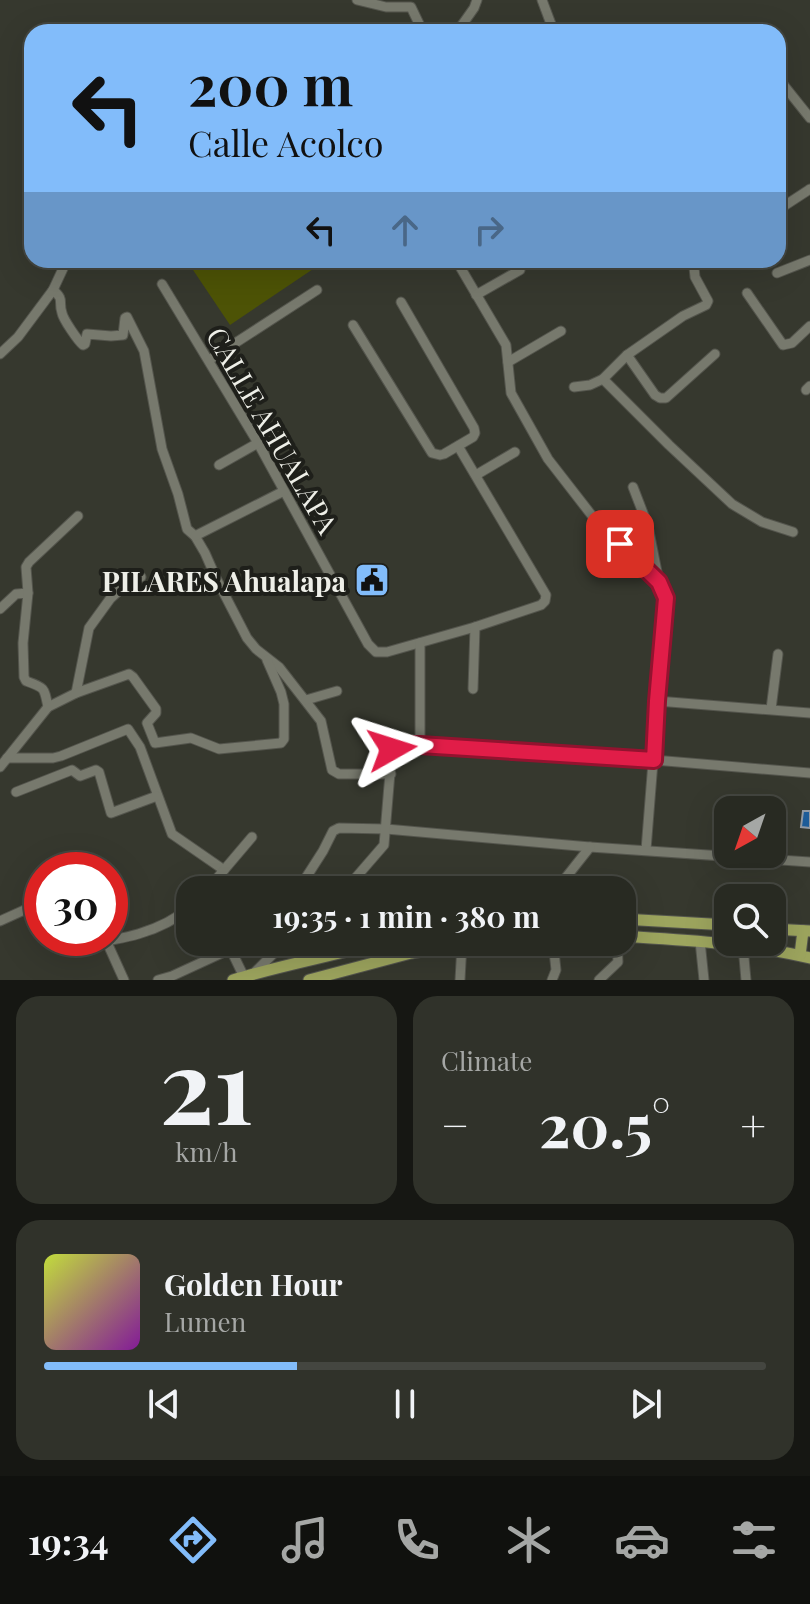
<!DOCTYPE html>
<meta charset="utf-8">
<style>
:root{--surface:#282a22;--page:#30322a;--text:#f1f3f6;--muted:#a5a7a5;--line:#444640;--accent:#82bcfa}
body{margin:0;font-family:"Playfair Display",serif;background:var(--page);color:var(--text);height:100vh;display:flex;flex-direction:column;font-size:30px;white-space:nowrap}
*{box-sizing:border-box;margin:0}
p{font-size:26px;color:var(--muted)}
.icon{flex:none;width:44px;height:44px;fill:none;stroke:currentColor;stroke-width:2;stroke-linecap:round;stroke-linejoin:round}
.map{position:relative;height:980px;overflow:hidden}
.side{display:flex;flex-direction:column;gap:16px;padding:16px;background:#161713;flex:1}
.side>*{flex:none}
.hud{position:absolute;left:24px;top:24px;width:762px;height:244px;border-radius:24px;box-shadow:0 8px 32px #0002,0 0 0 2px var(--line);background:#82bcfa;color:#111;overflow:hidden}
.needle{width:52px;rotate:220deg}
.fabs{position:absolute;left:714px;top:796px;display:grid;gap:16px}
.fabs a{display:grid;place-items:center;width:72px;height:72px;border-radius:16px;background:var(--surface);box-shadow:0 8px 32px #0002,0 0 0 2px var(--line);font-size:40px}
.speed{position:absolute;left:24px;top:852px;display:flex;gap:16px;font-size:40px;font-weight:700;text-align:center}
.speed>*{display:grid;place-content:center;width:104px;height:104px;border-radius:50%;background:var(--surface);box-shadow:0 8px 32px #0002,0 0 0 2px var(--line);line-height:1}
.speed .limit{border:12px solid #d22;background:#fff;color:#111}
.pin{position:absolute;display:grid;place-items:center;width:68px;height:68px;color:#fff;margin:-34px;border-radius:16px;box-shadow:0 4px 12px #0006}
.me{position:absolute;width:88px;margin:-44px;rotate:84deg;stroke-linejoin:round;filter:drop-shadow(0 0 6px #0008)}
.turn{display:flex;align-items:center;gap:28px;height:168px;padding:0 32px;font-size:36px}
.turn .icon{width:104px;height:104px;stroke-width:2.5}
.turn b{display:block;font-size:56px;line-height:68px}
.lanes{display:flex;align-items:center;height:76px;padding:0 32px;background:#0003;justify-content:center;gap:40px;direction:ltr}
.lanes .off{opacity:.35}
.big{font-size:60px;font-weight:700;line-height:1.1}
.side .widget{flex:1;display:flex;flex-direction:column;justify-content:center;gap:12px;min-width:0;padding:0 28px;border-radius:24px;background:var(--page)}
.side .dial{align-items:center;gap:0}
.dial b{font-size:104px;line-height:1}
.song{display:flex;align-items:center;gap:24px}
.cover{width:96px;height:96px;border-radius:12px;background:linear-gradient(135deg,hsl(70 70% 55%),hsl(290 70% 35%))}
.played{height:8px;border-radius:4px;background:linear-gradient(90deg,var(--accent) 35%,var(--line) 35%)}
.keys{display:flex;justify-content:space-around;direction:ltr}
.heat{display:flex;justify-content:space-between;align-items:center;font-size:44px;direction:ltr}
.side .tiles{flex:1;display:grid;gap:16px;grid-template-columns:1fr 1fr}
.widget:last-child{grid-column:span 2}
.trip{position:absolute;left:176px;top:876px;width:460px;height:80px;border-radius:24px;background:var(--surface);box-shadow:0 8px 32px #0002,0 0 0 2px var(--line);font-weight:700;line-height:80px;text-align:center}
.dock{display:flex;height:128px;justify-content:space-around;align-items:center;background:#10110e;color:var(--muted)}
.dock .icon{width:56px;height:56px}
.dock .active{color:var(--accent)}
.dock b{font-size:36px;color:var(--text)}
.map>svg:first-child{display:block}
</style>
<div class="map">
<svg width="810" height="980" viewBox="0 0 810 980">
<rect width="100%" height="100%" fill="#36382e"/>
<path fill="#4d5306" d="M189,260h135l1,1 -95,64 -43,-64z"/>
<path fill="#1e5d9a" stroke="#939ba5" stroke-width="2" d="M803,811h7v17l-9,-1z"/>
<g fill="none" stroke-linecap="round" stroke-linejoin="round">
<g stroke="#54554d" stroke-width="11">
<g id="minor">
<path d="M357,0l29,7h25l12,25"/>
<path d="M542,0l12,32"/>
<path d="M457,32l17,-24 3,-8"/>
<path d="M778,78l32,40"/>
<path d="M778,210l32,-21"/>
<path d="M456,260l50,85 5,48 37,66 52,67 59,56 7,16 -20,252"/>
<path d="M777,273l33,-13"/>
<path d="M162,284l96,159 110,201 8,8h11l88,-25 66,-22 4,-4 1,-6 -88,-149"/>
<path d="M53,290c12,10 5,11 9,23 1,6 16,28 21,32l2,-1 2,-10 24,2 12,-1 2,-17 2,-1 17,34 18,98 16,45 9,35 8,7 10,17 11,25 31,60 9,11 23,18 42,54 11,49 7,4h52"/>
<path d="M747,293l36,52 9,-2 18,-17"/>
<path d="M476,295l44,-25"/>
<path d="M353,325l79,128 8,2 4,-1 29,-17 2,-4 -1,-5 -73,-126"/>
<path d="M0,354l18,-17 35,-47 14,-30"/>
<path d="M627,355l28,40 5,3h6l49,-44"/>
<path d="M209,360l108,-70"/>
<path d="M508,362l53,-31"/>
<path d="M603,379l66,66 63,59 30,18 31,10"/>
<path d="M574,387l16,-2 13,-6 24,-24 56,-39 23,-11 2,-4 -13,-24 -1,-10 8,-7"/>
<path d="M806,390l4,-4"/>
<path d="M219,465l39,-22"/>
<path d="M476,475l39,-23"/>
<path d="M633,487l15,39 11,56"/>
<path d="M195,536l89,-45"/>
<path d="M0,609l16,-15 12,-1"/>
<path d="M473,689l2,-62"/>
<path d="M76,693l13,-65 21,-29 15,-14 16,-8"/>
<path d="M306,700l31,-9"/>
<path d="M657,701l153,12"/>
<path d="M48,707c-4,-20 -3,-19 -22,-26l-2,-4 -1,-34 5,-50 -2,-26 3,-5 49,-46"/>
<path d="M771,709l7,-55"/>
<path d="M420,745v-102"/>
<path d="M7,758h46l8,-2 67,-27 12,18 32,87 52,36"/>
<path d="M0,767l48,-60 28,-14 53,-19 4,3 23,32v4l-9,10 8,20 36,-5 28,11 62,-6 3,-4v-35l-3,-12 -14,-32"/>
<path d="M16,792l56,-22 8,6 16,-6 3,2 12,41 46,-17"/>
<path d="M81,858l4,12"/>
<path d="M307,877l12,13"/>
<path d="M207,890l45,-53"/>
<path d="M298,890l25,-39 10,-20 6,-3 47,1 204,18 220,15"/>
<path d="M345,890l39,-45 8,-96 4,-4 258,15 156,13"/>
<path d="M556,890l34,-43"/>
<path d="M0,921l42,-19"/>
<path d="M64,938l5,7 6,1c40,-6 83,-11 115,-39"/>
<path d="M105,938l19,42"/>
<path d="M700,941l4,39"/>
<path d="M743,946l3,34"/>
<path d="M231,950l13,27"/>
<path d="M254,973l31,-31"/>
<path d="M158,980l14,-4 74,-34"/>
<path d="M460,980l2,-36"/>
<path d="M552,980l4,-10 -3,-28"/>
<path d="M599,980l19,-18 -1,-20"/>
</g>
</g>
<g stroke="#54554d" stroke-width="13">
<g id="major">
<path d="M622,919l106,6"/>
<path d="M772,929l38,2"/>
<path d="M622,936c63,4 126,7 188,22"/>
<path d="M800,955l3,-24"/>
<path d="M233,980c49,-15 100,-24 149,-38"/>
<path d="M309,980l102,-27 63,-11"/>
</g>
</g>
<use href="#minor" stroke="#77796d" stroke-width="9"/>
<use href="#major" stroke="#9da55e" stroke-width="11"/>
</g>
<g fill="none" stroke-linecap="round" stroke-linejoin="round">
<g stroke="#92132f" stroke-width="20">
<path id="route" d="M392,749l4,-4h24l234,15 3,-59 9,-103 -7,-16 -39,-38"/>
</g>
<use href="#route" stroke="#e11d48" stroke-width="14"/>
</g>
<defs>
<g id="civic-square" transform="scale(1.8)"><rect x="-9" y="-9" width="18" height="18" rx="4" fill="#82bcfa" stroke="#1e1f1a"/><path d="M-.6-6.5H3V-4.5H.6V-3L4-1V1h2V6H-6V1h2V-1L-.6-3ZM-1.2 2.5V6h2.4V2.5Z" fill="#111"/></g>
</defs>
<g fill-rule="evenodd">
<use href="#civic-square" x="372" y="580"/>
</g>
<g text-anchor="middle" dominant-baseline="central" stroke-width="8" stroke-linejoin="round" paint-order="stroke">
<g font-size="28" fill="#eeefe8" stroke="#1e1f1a">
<text transform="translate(273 430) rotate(60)">CALLE AHUALAPA</text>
</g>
<g font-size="28" font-weight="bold" fill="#eeefe8" stroke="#1e1f1a" text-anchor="end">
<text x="346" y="580">PILARES Ahualapa</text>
</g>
</g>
</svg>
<div class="fabs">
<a><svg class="needle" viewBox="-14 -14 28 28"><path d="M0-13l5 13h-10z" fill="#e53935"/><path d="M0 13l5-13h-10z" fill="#a5a7a5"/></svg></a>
<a><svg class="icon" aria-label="search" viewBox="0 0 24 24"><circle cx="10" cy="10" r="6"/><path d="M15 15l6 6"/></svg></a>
</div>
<div class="speed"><div class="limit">30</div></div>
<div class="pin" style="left:620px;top:544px;background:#d93025"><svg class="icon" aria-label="arrive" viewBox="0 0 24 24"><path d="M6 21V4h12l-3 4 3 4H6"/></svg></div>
<svg class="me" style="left:392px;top:749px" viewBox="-20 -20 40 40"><path d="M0-17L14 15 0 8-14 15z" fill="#e11d48" stroke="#fff" stroke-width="4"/></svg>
<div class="trip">19:35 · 1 min · 380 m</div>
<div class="hud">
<div class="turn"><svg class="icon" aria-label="left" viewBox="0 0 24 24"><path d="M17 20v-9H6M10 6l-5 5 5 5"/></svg><div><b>200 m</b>Calle Acolco</div></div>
<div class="lanes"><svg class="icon" aria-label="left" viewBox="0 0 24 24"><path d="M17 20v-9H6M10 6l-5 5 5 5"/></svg><svg class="icon off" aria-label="ahead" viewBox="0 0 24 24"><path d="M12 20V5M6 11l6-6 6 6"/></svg><svg class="icon off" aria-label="right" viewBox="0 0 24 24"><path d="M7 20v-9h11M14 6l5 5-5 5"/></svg></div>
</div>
</div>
<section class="side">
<div class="tiles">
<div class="widget dial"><b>21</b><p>km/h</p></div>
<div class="widget"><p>Climate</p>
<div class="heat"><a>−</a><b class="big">20.5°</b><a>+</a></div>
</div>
<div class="widget">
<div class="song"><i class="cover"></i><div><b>Golden Hour</b><p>Lumen</p></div></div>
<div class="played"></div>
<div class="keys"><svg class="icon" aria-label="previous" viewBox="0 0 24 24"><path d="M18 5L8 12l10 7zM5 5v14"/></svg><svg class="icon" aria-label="pause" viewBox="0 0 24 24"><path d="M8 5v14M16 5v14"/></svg><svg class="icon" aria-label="next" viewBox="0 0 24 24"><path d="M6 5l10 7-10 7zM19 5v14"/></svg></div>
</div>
</div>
</section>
<nav class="dock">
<b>19:34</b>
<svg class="icon active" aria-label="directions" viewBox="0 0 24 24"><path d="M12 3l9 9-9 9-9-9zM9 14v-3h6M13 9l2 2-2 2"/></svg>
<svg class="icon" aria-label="music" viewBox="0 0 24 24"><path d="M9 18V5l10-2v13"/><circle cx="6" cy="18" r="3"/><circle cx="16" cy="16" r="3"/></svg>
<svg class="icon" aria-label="phone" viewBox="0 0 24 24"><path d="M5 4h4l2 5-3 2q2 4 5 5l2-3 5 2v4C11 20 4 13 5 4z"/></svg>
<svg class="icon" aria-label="climate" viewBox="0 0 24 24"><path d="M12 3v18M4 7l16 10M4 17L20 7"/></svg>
<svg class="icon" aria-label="car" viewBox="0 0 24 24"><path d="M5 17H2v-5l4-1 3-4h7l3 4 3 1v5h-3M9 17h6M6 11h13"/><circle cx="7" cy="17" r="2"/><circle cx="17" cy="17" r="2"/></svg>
<svg class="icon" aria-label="filters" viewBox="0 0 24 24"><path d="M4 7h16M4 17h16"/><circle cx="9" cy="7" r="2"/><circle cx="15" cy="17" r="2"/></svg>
</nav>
